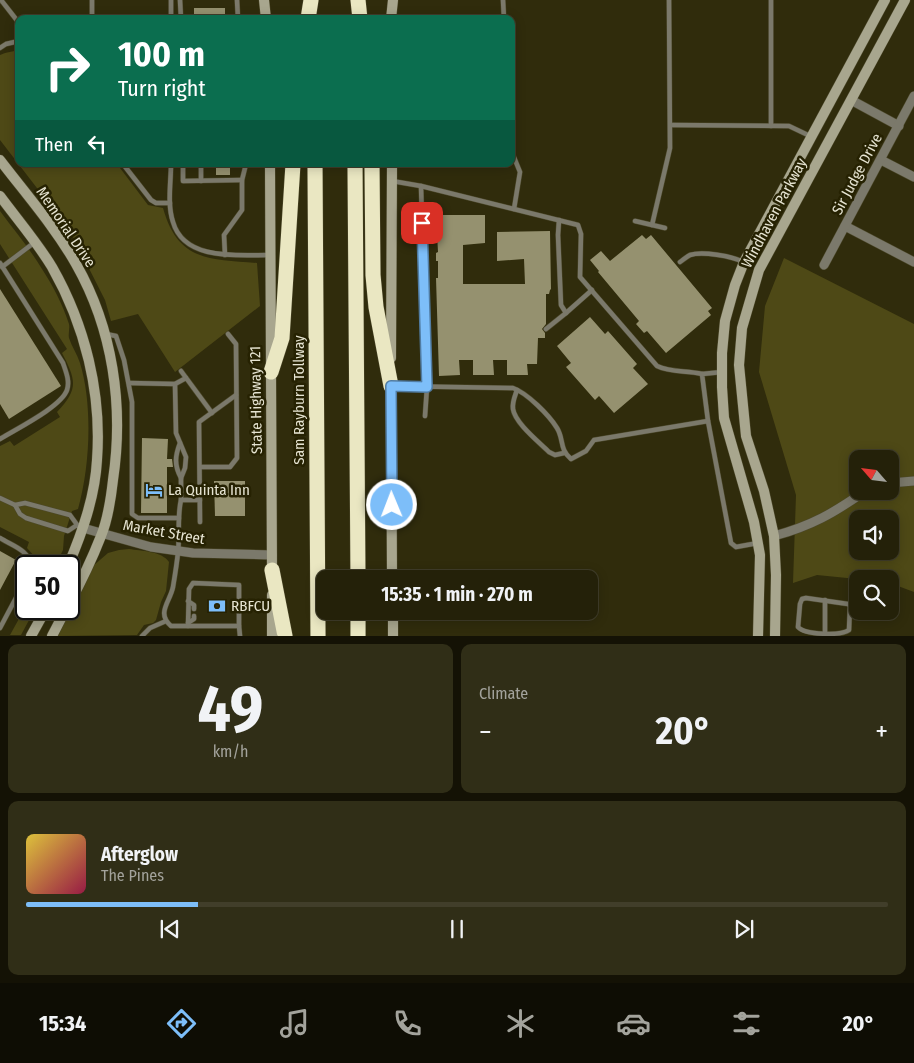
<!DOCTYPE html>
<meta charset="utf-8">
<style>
:root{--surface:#242109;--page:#302e17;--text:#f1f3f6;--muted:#a3a39c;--line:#413e2a;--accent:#7dbef9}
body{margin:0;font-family:"Fira Sans Condensed",sans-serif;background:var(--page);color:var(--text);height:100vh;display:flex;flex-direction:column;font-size:19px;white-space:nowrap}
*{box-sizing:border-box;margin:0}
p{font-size:16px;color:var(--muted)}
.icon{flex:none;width:28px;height:28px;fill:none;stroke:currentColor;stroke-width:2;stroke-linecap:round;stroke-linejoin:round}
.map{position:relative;height:636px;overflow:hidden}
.drawer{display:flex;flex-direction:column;gap:8px;padding:8px;background:#141205;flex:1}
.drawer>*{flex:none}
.top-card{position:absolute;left:15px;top:15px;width:500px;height:152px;border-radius:10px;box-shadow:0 2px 12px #0003,0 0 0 1px var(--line);background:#0b6e4f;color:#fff;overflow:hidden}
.needle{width:32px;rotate:298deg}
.controls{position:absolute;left:849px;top:450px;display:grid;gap:10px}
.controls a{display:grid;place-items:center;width:50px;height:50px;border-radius:10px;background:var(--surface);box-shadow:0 2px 12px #0003,0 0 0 1px var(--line);font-size:25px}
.speed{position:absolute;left:15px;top:555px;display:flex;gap:10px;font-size:25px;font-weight:700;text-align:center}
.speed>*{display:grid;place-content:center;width:65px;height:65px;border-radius:50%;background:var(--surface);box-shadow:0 2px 12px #0003,0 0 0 1px var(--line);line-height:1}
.speed .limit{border:2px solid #111;border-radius:8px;background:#fff;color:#111}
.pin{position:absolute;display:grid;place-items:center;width:42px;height:42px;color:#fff;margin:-21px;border-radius:10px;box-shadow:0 2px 8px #0006}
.me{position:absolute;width:55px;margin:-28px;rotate:359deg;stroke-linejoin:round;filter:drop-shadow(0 0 4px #0008)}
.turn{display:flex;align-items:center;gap:18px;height:105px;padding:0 20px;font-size:22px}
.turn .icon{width:65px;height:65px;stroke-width:2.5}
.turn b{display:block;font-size:35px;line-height:42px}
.then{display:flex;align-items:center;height:48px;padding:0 20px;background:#0003;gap:10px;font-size:19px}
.big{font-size:38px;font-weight:700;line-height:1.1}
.drawer .card{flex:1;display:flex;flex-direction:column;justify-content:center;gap:8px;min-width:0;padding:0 18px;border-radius:10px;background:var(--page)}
.drawer .dial{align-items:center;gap:0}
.dial b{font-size:65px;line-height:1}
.song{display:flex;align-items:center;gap:15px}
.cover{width:60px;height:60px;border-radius:8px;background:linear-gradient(135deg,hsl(50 70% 55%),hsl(340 70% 35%))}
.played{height:5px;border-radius:2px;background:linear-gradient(90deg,var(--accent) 20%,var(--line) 20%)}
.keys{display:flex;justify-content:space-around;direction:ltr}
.heat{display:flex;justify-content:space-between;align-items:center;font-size:28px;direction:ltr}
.drawer .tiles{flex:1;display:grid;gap:8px;grid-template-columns:1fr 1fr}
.card:last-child{grid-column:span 2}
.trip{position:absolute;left:316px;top:570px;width:282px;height:50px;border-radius:10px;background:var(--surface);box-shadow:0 2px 12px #0003,0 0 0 1px var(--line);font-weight:700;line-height:50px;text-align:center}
.tabs{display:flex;height:80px;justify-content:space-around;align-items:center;background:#0e0d04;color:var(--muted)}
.tabs .icon{width:35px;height:35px}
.tabs .selected{color:var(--accent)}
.tabs b{font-size:22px;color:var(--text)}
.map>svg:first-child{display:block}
</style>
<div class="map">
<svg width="914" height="636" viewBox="0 0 914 636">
<rect width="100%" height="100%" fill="#302c0c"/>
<g fill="#4e4916" fill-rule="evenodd">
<path d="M19,50v114h98l31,41 15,3c15,54 47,51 94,55l3,43 -85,66 -37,-58 -27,7 -6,-21 -35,-69 -70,-91v-85l5,-2z"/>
<path d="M0,211c14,19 30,38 42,58 11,17 21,36 27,55 1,5 -1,9 0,14 3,9 8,16 11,25 13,42 10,104 -2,146l-6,2 -8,25 -1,14 -8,16h-18l-2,-9 -8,-9 2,-6 -29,-15v-81l10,-5 4,5 46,-29 -3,-5c22,-23 19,-32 5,-59l5,-4 -67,-105z"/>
<path d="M784,258l130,66v268l-24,-9v-4h-33l-40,-4 -24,8 3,-88 -37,-123 6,-66zM858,459h32v32h-32zM858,519h32v32h-32z"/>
<path d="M129,549c12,2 33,2 40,13l-3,29 -5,11 -5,18 -3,3 -9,2 -7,10 -80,1 36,-70 15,-13 11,-3z"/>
<path d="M26,606v3h9l-14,26h-11z"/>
</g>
<g fill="#95916f">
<rect x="194" y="8" width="31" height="11"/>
<rect x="216" y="164" width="14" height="11"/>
<path d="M436,215h49v28l-22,2v39h62l-1,-25 -27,2v-29l53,-1 1,58 -1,1 -1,4h-3v30l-4,5 3,4v5h-7l-1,26h-10l1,11h-21v-15h-14l1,15h-21v-15h-14l1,15 -21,1 -3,-98h2v-17h-2v-8l2,-1z"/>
<path d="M642,235l4,4 5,-4 61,73 -4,3 3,4 -45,38 -19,-22 -3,2 -8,-9 3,-3 -41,-49 1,-1 -9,-11 11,-9 9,10z"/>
<path d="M0,289l61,97 -52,33 -9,-15z"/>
<path d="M590,317l15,17 3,-3 29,33 -4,4 15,16 -34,29 -15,-17 -4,4 -29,-33 5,-4 -14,-17z"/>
<path d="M142,438l26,1 -1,20h5l1,8h-6v46h-26z"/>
<path d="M214,481h31v35h-30z"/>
<path d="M0,551l16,9 -16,30z"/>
</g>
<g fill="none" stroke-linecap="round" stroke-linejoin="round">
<g stroke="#4d492c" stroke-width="5.5">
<g id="lane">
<path d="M1,0l18,23"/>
<path d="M92,0v19"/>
<path d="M180,0l1,19"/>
<path d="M237,0l1,19"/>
<path d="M503,0l1,19"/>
<path d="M771,0v126"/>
<path d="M171,19v-19"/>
<path d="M0,48l6,-4 13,-3"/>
<path d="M671,125l118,1 21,10"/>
<path d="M511,150l9,22 -6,37"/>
<path d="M123,164l28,36 5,3h14"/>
<path d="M171,164c0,18 -4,40 2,58 11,39 65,33 96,33"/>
<path d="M183,164v17l59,-1"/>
<path d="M201,164v17"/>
<path d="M392,181l29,5 157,39 3,9 -1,43 77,89c14,7 30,4 45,8"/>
<path d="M421,186l6,201 -2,29"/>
<path d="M635,221l30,7"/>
<path d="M652,225l18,-77 -1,-148"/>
<path d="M225,255l-1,-20 18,-25v-30l4,-16"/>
<path d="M680,262c3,-2 6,-5 10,-7 12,-4 42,1 53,7"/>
<path d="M0,263l63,100c3,9 7,18 4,27 -6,17 -51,39 -67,49"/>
<path d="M2,267l33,-25"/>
<path d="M566,313l26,-23"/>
<path d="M546,329l20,-16 -5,-8 -3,-70 1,-15"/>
<path d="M106,334l10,2 8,24 8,42v112l6,4h41"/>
<path d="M181,371l31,42"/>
<path d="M129,383l46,1 11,-6"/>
<path d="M175,384l1,49 10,24 -1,11 -4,10v22"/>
<path d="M392,386l121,2c14,5 36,27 44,40 7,11 2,21 14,31l15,-8 8,-11 114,-19 23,122 5,4 22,-4"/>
<path d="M517,390c-2,6 -5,12 -4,19 2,14 26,33 36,43l6,3 9,-2"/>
<path d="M708,421l-6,-47 20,-2"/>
<path d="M180,443c-5,13 -6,22 1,35"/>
<path d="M200,467h30l7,-9 -1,-114 -8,-10"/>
<path d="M0,498l15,7 5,9 6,4 42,13 9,-6"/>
<path d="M200,500h-19c-4,17 -1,35 -3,52 -1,11 -3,23 -5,35 -3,15 -17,26 -2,39h68l1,10"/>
<path d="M15,505l10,-2 45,12 8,11"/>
<path d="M200,522l-1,-100 37,-27"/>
<path d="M0,538c13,8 29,12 31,28"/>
<path d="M806,598l42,6 2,2 -1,24c-8,6 -44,5 -51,-3l2,-23 2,-5z"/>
<path d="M188,601l6,4v4"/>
<path d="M188,623l6,-4v-3"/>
<path d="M188,626l1,-37 4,-6 46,2v41"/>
<path d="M0,628l26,-49"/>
<path d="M825,634v-34"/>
<path d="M142,636l8,-8 16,-7"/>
</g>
</g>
<g stroke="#4d492c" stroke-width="10">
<g id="street">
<path d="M851,100l48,26"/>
<path d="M881,160l33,17"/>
<path d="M845,226l69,36"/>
<path d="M824,265l90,-169"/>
<path d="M890,483l24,-2"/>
<path d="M83,528l68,19 42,6 79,2"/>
<path d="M774,536c37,-10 60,-23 91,-45"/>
</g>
</g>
<g stroke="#4d492c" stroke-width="11">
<g id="secondary">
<path d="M264,0l2,19"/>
<path d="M391,19l2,-19"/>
<path d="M0,160c26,34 55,67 76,104 37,65 48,142 37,216 -2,18 -5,39 -12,56 -9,23 -20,46 -32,68"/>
<path d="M270,164l2,411"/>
<path d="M0,196c17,23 37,46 52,71 33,58 50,126 45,193 -2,37 -15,73 -29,106"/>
<path d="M391,358l1,-194"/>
<path d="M391,380l1,199"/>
<path d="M393,611v25"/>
<path d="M31,636l15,-27"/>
<path d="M52,636l14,-27"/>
<path d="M272,636v-41"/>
<path d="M758,636l2,-81 -6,-33 -30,-104 -2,-31v-34l3,-32 10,-36 9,-23 141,-262"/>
<path d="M775,636l1,-61 -2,-39 -10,-45 -18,-55 -7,-71 3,-37 17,-58 146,-270"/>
</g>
</g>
<g stroke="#4d492c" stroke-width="16">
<g id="highway">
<path d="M358,0l2,19"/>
<path d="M308,19l3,-19"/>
<path d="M315,164l3,472"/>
<path d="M355,164l3,415"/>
<path d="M372,164l1,111 3,32 15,79"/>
<path d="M271,372l11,-34 11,-174"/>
<path d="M272,570l13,66"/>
<path d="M358,611v25"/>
</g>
</g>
<use href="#lane" stroke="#7b796b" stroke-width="4.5"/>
<use href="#street" stroke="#7b796b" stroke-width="9"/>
<use href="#secondary" stroke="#a8a68e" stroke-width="10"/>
<use href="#highway" stroke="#eae7c2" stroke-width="15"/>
</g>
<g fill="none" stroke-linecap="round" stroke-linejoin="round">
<g stroke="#517ca2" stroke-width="12">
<path id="route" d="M392,505l-1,-119 36,1 -5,-164"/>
</g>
<use href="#route" stroke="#7dbef9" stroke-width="9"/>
</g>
<defs>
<g id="hotel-bare" transform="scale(1.35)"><path d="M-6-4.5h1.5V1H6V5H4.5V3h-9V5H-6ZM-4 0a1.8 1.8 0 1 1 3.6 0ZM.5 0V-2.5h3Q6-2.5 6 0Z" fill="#7dbef9" stroke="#262202" stroke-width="2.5" paint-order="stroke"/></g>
<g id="bank-bare" transform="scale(1.35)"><path d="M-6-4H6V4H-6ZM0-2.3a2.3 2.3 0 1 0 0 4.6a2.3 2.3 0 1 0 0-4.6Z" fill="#7dbef9" stroke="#262202" stroke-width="2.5" paint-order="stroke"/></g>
</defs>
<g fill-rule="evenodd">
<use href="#hotel-bare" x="154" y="490"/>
<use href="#bank-bare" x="217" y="606"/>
</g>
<g text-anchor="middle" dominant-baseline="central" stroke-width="5" stroke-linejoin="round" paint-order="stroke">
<g font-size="15" fill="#e6e4d2" stroke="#262202">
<text transform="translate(857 174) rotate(-62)">Sir Judge Drive</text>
<text transform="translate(774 213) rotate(-62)">Windhaven Parkway</text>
<text transform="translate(66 227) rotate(56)">Memorial Drive</text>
<text transform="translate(256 400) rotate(-91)">State Highway 121</text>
<text transform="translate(299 400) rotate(-90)">Sam Rayburn Tollway</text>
<text transform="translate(164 532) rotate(10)">Market Street</text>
</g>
<g font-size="15" fill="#e6e4d2" stroke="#262202" text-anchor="start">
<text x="168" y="490">La Quinta Inn</text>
<text x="231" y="606">RBFCU</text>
</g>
</g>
</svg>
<div class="controls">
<a><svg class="needle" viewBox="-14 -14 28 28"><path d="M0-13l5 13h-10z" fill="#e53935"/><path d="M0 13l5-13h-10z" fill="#a3a39c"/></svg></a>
<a><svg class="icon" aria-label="sound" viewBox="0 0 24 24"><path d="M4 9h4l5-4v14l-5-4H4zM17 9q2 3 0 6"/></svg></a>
<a><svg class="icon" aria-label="search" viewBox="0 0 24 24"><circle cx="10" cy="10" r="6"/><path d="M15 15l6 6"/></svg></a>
</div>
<div class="speed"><div class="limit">50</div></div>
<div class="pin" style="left:422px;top:223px;background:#d93025"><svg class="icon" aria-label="arrive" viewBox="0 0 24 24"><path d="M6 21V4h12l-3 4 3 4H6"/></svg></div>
<svg class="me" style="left:392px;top:505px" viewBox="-20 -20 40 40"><circle r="17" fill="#7dbef9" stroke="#fff" stroke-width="3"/><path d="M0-11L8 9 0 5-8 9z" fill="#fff"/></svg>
<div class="trip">15:35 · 1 min · 270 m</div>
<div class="top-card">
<div class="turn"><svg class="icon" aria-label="right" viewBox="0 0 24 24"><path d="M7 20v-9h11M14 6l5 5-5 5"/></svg><div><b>100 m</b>Turn right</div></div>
<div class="then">Then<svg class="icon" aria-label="left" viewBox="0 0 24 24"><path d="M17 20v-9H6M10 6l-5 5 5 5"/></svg></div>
</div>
</div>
<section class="drawer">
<div class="tiles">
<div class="card dial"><b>49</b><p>km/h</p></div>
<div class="card"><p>Climate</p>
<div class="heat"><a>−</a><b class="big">20°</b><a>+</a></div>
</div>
<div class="card">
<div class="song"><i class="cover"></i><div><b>Afterglow</b><p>The Pines</p></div></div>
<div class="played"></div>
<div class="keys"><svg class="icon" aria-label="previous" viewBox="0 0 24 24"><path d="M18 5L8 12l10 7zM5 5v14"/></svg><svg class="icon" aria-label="pause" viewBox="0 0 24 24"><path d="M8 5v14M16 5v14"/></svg><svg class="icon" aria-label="next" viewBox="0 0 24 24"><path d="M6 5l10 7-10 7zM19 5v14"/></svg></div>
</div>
</div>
</section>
<nav class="tabs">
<b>15:34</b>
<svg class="icon selected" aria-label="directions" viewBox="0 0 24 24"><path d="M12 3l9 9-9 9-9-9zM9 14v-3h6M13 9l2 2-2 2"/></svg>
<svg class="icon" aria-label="music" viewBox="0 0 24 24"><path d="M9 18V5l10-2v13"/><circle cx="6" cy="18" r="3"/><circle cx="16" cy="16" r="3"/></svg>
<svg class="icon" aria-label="phone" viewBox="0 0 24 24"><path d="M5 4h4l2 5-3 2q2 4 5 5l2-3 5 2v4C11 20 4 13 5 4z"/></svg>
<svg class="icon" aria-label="climate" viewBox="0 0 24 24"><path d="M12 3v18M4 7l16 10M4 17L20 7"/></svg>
<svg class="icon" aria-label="car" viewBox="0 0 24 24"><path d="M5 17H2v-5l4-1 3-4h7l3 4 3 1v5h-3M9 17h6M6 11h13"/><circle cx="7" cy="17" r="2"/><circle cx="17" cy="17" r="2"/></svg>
<svg class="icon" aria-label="filters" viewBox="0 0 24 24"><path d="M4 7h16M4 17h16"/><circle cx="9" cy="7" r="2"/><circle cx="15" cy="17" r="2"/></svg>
<b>20°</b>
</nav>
